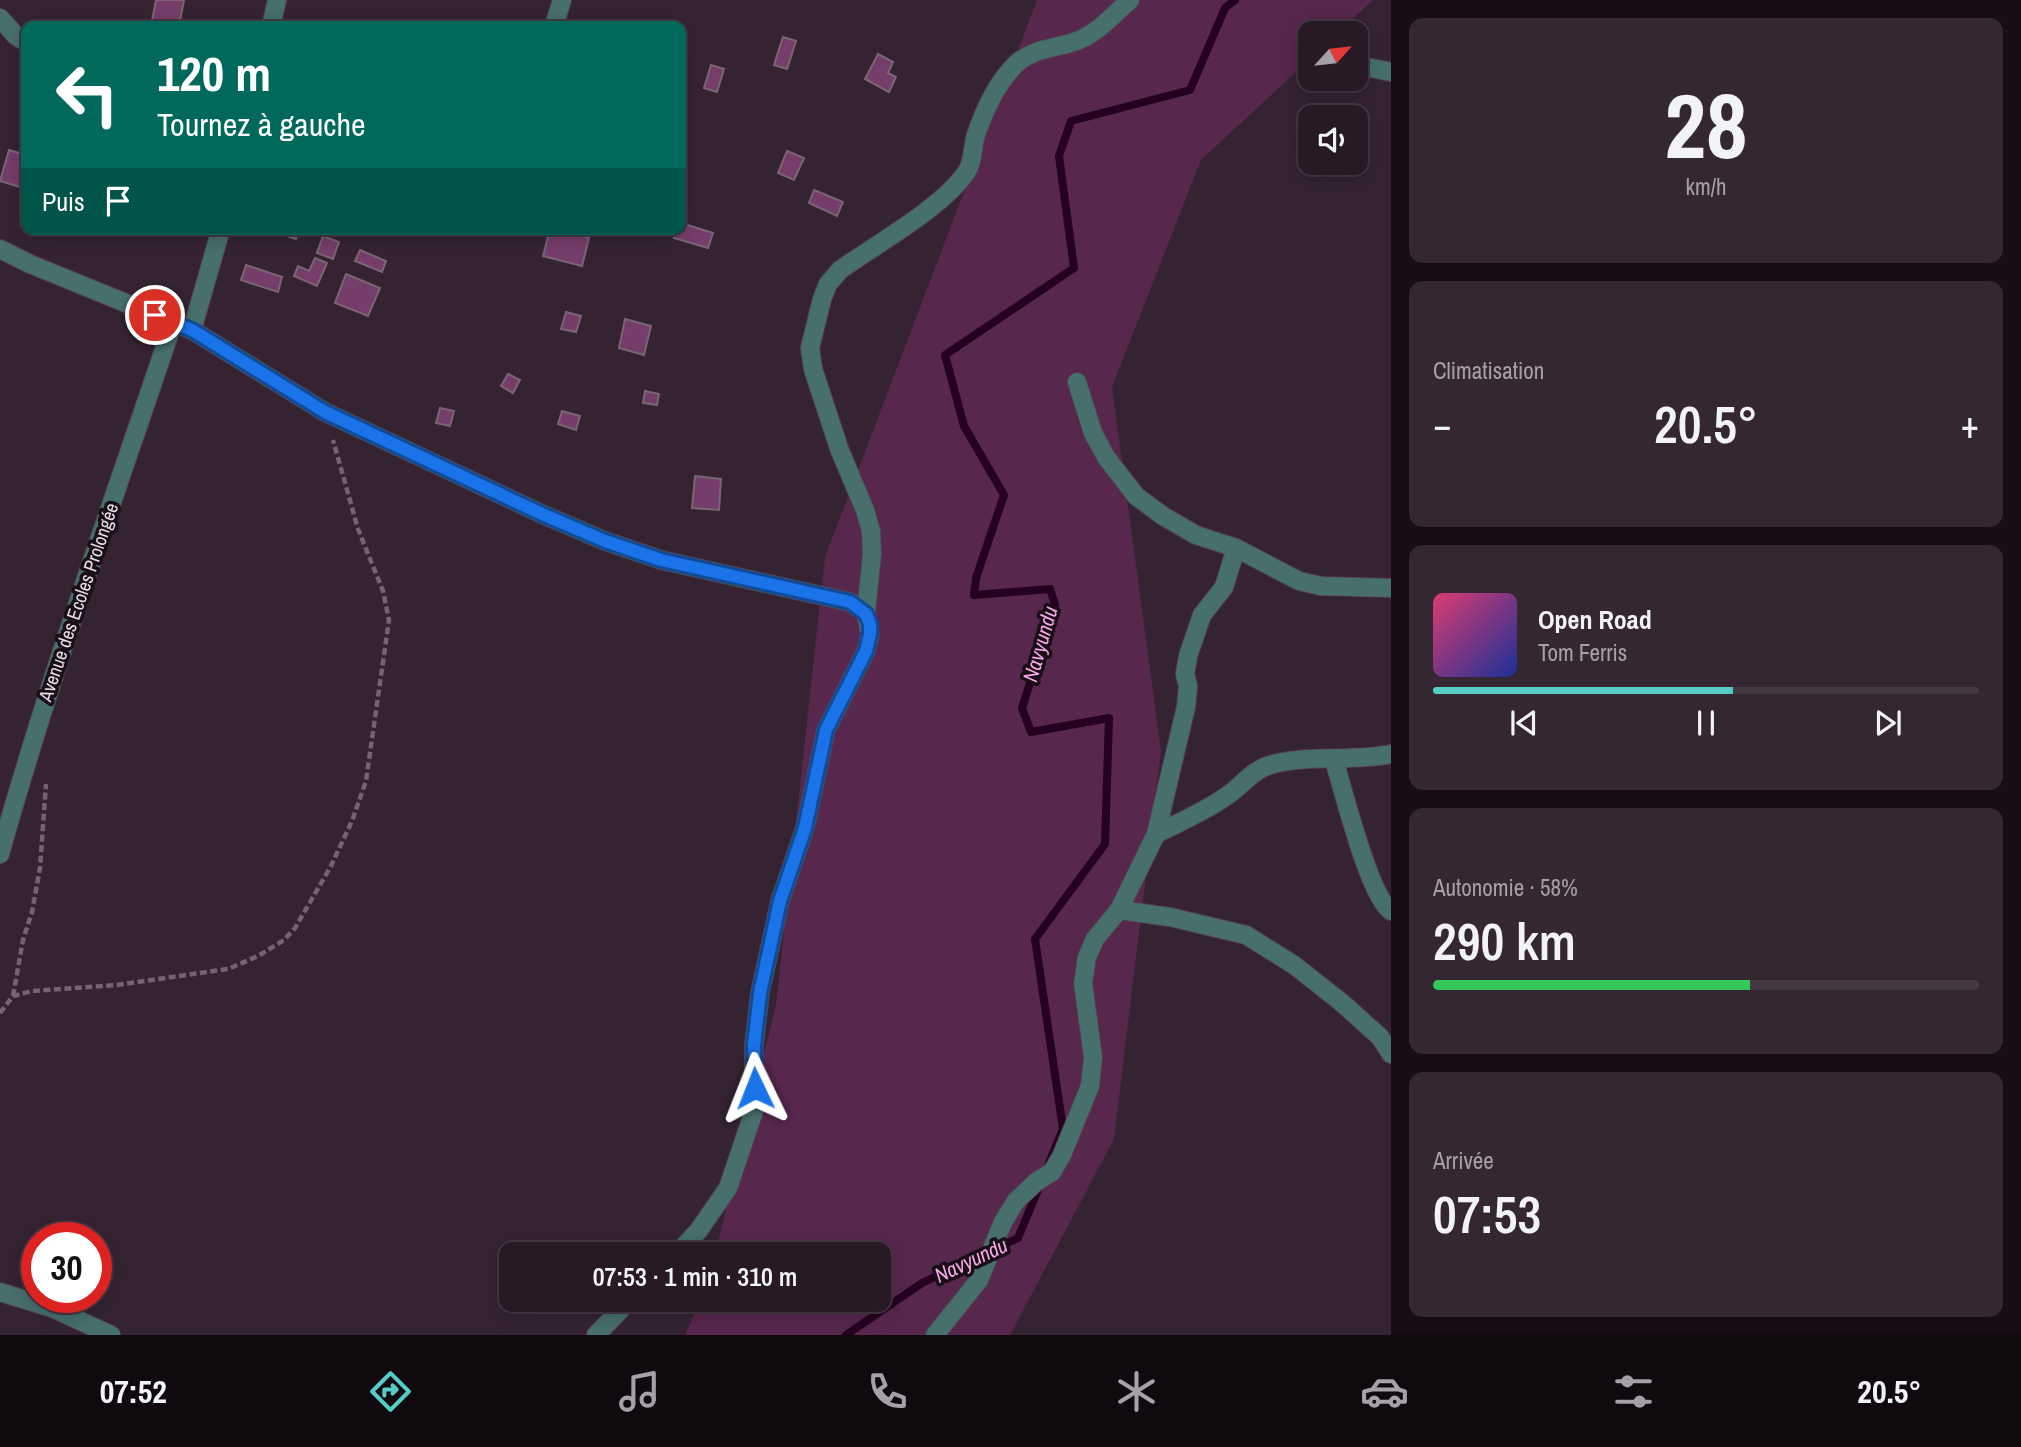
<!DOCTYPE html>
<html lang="fr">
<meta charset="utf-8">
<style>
:root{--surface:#281a25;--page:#342732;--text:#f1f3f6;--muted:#a5a1a7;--line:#443842;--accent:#54cdc7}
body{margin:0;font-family:"Archivo Narrow",sans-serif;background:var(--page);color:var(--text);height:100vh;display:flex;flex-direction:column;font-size:26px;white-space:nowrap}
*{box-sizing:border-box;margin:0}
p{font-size:23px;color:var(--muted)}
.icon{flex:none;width:38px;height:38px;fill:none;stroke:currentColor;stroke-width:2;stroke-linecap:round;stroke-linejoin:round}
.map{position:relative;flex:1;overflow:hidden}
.sheet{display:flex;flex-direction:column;gap:18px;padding:18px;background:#160e14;width:630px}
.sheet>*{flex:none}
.top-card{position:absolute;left:21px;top:21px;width:665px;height:214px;border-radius:14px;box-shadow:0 4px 18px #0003,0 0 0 2px var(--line);background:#00695c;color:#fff;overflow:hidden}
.needle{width:46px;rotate:63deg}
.tools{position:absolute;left:1298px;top:21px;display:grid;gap:14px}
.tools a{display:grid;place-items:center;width:70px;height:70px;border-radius:14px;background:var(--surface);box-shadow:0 4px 18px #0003,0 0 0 2px var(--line);font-size:35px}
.speed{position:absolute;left:21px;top:1222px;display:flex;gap:14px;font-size:35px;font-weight:700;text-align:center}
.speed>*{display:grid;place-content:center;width:91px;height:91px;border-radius:50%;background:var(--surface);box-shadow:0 4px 18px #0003,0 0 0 2px var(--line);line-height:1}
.speed .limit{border:10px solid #d22;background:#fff;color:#111}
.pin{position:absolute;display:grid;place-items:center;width:60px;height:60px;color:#fff;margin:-30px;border:4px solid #fff;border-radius:50%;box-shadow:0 2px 7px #0007}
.me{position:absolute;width:77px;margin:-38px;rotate:358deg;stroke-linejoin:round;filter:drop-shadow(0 0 5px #0008)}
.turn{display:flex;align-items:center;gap:24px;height:147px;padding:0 21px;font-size:32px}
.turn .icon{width:91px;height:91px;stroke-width:2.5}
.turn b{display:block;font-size:49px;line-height:60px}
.then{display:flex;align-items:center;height:66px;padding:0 21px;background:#0003;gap:14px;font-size:26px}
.big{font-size:52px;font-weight:600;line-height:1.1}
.sheet .widget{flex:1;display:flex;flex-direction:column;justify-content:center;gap:10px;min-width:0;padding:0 24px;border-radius:14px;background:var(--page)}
.sheet .dial{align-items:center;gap:0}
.dial b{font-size:91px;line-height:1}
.song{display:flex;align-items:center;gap:21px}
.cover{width:84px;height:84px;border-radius:10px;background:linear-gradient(135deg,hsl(340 70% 55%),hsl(230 70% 35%))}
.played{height:7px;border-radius:4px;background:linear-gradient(90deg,var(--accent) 55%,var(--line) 55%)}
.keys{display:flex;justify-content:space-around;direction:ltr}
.heat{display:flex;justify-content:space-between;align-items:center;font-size:38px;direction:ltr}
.charge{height:10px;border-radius:5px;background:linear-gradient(90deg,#34c759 58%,var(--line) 0)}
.trip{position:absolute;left:499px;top:1242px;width:392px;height:70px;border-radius:14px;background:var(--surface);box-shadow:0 4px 18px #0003,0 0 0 2px var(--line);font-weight:600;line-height:70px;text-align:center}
.tabs{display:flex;height:112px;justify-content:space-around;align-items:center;background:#100a0f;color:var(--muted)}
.tabs .icon{width:49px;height:49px}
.tabs .on{color:var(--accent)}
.tabs b{font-size:32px;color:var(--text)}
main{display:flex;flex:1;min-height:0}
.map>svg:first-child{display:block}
</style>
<main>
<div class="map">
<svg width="1391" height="1335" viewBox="0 0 1391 1335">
<rect width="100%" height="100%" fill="#352331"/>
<path fill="#57274d" d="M1037,0h336l-36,33h-26v25l-110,102 -89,227 49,364 -47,388 -104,196h-325l16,-35h177v-45h-163l61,-250 49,-448z"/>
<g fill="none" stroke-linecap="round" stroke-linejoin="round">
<g stroke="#25001f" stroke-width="8">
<path d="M1049,1163l14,-34 -28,-190 70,-95 4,-126 -78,14 -9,-24 33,-103 -5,-16 -76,6 2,-17 28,-83 -40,-69 -19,-71 129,-87 -15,-112 12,-35 119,-31 35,-82 10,-8"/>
<path d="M846,1335l76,-52 96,-45 22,-53"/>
</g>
</g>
<g fill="#763d6a" stroke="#7a6575" stroke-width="2">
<path d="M156,0h28l-5,26h-28z"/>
<path d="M783,37l13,4 -9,28 -13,-4z"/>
<path d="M878,54l15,8 -5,11 8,4 -7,15 -24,-13z"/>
<path d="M711,65l13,4 -7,23 -13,-4z"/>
<path d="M9,150l17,5 -6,32 -20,-6z"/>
<path d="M787,151l17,7 -10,22 -16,-7z"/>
<path d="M814,190l29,12 -6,14 -28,-13z"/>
<path d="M681,223l32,10 -5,15 -34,-10 3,-9h4z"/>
<path d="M282,229h18l-4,10 -15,-5z"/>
<path d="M550,229h9l30,9 -7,28 -39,-10z"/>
<path d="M323,236l16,6 -6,17 -16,-6z"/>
<path d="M360,250l26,11 -4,11 -27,-11z"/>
<path d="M315,258l12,5 -10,23 -23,-10 4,-10 11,5z"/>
<path d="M246,265l36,12 -4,15 -37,-12z"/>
<path d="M346,274l34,14 -12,28 -33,-13z"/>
<path d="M566,312l15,4 -5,16 -15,-3z"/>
<path d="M625,319l26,7 -7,29 -25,-7z"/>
<path d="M508,374l12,6 -7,13 -12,-7z"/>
<path d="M645,391l14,3 -2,11 -14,-2z"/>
<path d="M440,408l14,3 -4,15 -14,-3z"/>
<path d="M562,411l18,5 -4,14 -18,-6z"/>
<path d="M695,476l26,3 -2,31 -27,-2z"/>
</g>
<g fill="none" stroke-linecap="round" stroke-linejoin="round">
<g stroke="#52414e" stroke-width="20">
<g id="street">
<path d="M0,18l16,18 10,6"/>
<path d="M271,26l6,-26"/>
<path d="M554,26l8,-26"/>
<path d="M1356,65l35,7"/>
<path d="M0,249l30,15 162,66 133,82 217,102 63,27 56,19 189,42 16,11 4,21 -4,17 -40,79 -21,98 -25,73 -20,92 -6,52v66l-26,77 -29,42 -23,25"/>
<path d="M192,330l29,-101"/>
<path d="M1077,382l16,51 13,24 30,39 27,20 33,19 40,13 63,33 22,5 70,2"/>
<path d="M866,613l6,-59 -1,-23 -6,-21 -25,-59 -27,-82 -3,-21 12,-49 6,-15 12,-14c35,-25 105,-64 127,-99 7,-11 5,-24 9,-36 8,-24 21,-52 39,-70 18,-18 43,-16 64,-25 20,-8 35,-26 51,-40"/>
<path d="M1334,760c9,28 35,137 57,151"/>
<path d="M1156,834c24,-12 50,-23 72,-39 13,-9 23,-23 39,-29 33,-12 86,-4 124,-12"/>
<path d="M0,854c50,-179 114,-355 173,-531"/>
<path d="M1119,910l51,7 76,18 48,30 47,37 39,35 11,17"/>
<path d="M0,1292l52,16 59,27"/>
<path d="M596,1335l34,-35"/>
<path d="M935,1335l44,-55 24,-58 13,-21 20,-19 16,-10 10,-17 28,-69 3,-29 -10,-74 4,-26 8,-18 24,-29 37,-76 30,-127 2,-21 -3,-12 3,-18 14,-41 22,-28 12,-39"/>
</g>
</g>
<g stroke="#746470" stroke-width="4.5" stroke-dasharray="7 3.5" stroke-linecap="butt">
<path d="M13,996l10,-56 9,-28 8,-44 6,-84"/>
<path d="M0,1013l13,-17 19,-5 85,-6 111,-16 30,-13 26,-16 11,-12 36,-62 21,-45 14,-40 23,-161 -6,-29 -25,-62 -25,-89"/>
</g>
<use href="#street" stroke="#476f6c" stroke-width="18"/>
</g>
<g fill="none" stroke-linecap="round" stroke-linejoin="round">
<g stroke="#114b97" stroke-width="18">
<path id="route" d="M155,315l37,15 133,82 217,102 63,27 56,19 189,42 16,12 4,10v10l-4,17 -40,79 -21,98 -25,73 -20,92 -6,52 1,43"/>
</g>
<use href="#route" stroke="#1a73e8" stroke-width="12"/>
</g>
<g text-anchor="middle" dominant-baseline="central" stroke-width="7" stroke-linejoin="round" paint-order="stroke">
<g font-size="19" fill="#ebdee7" stroke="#181016">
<text transform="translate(78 602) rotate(-71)">Avenue des Ecoles Prolongée</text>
</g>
<g font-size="21" font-style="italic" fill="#fca7e9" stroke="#181016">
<text transform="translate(1040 644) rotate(-74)">Navyundu</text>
<text transform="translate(971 1260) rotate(-25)">Navyundu</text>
</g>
</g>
</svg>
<div class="tools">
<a><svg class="needle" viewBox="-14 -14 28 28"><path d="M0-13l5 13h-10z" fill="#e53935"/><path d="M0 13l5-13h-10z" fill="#a5a1a7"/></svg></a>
<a><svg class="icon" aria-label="sound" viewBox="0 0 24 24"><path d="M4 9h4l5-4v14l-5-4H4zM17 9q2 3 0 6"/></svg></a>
</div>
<div class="speed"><div class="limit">30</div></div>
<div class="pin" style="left:155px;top:315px;background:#d93025"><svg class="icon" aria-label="arrive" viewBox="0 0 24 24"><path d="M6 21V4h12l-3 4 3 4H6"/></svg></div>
<svg class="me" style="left:755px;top:1088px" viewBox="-20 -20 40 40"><path d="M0-17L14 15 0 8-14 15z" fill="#1a73e8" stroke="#fff" stroke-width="4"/></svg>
<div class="trip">07:53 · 1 min · 310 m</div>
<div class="top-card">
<div class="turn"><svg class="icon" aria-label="left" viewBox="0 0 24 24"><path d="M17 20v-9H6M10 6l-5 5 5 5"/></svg><div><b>120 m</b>Tournez à gauche</div></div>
<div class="then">Puis<svg class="icon" aria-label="arrive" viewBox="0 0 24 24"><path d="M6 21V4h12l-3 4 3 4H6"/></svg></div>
</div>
</div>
<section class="sheet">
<div class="widget dial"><b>28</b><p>km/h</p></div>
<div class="widget"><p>Climatisation</p>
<div class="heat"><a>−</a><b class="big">20.5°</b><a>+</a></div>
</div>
<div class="widget">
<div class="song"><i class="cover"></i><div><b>Open Road</b><p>Tom Ferris</p></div></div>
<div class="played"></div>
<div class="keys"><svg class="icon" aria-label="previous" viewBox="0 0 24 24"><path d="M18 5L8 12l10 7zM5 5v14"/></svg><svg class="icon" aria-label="pause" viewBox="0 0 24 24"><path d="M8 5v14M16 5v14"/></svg><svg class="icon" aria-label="next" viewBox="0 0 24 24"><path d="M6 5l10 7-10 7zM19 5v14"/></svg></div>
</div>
<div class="widget"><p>Autonomie · 58%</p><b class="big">290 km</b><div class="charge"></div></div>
<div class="widget"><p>Arrivée</p><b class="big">07:53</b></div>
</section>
</main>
<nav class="tabs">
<b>07:52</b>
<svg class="icon on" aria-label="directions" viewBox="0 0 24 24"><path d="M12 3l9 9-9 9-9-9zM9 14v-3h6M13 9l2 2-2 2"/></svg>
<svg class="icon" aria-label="music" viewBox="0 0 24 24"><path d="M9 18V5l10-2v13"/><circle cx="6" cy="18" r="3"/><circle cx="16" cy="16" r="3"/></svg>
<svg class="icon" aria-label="phone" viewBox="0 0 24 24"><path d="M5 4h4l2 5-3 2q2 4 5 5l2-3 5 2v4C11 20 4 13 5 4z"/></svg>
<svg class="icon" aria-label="climate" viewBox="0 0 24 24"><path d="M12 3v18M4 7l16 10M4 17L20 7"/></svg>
<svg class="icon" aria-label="car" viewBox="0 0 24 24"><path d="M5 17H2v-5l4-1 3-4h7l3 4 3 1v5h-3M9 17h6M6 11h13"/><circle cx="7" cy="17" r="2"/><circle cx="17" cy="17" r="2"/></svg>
<svg class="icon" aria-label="filters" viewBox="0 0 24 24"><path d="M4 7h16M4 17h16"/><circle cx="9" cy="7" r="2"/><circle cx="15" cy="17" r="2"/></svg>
<b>20.5°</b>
</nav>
